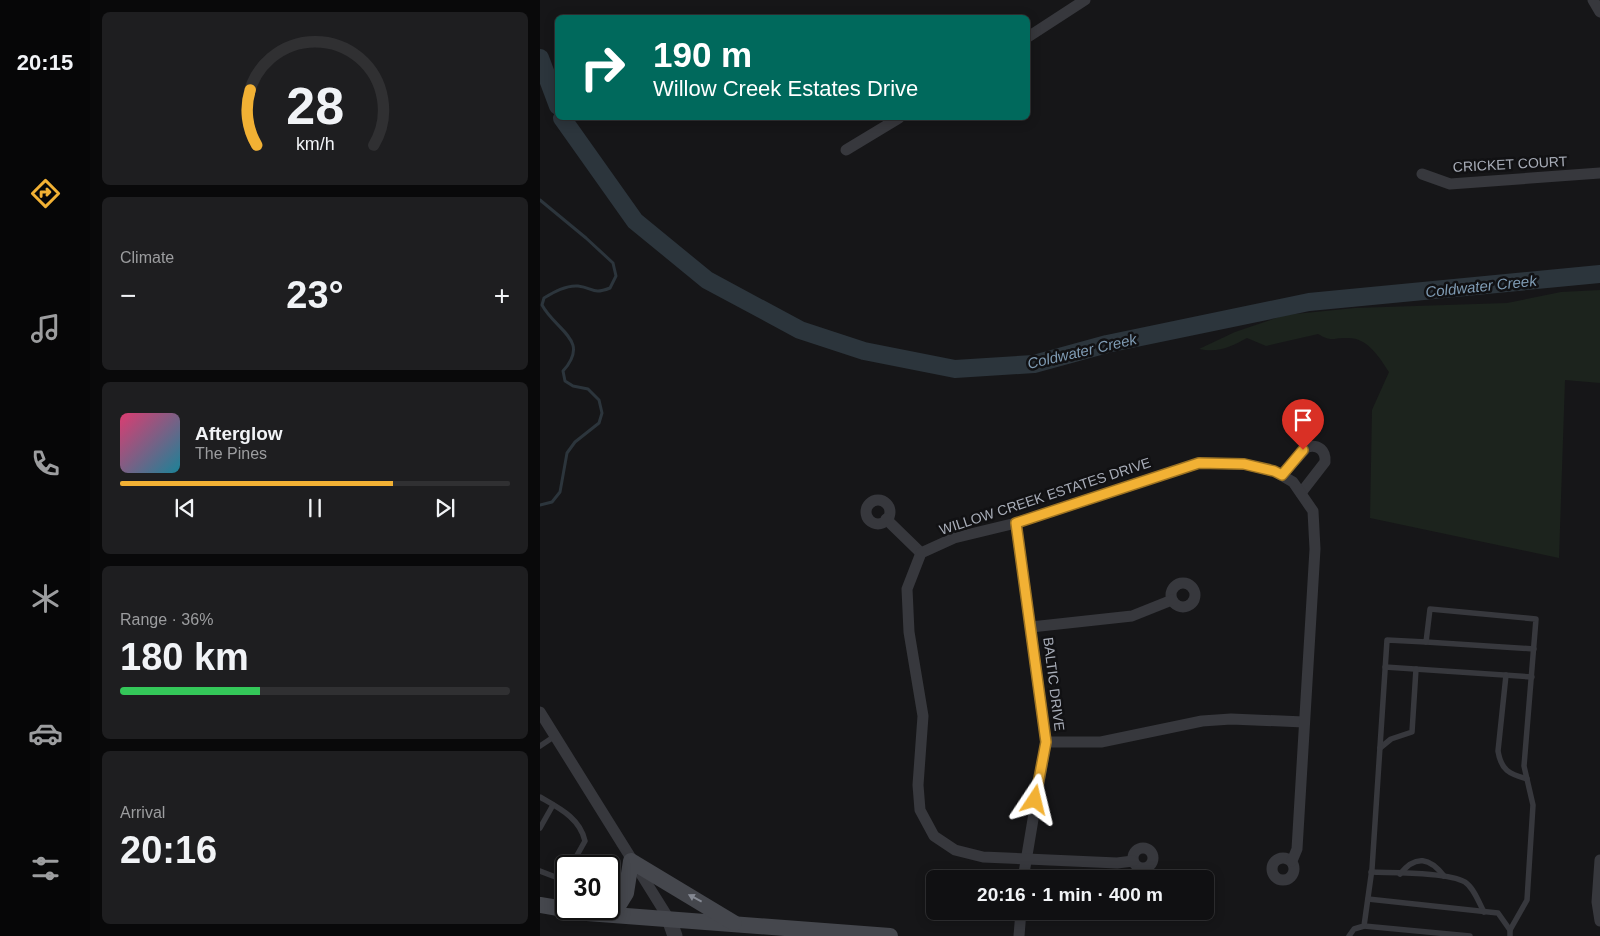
<!DOCTYPE html>
<meta charset="utf-8">
<style>
:root{--surface:#101012;--page:#1e1e20;--text:#f1f3f6;--muted:#9c9d9f;--line:#303032;--accent:#f2b134}
body{margin:0;font-family:Arial,sans-serif;background:var(--page);color:var(--text);height:100vh;display:flex;flex-direction:column;font-size:19px;white-space:nowrap}
*{box-sizing:border-box;margin:0}
p{font-size:16px;color:var(--muted)}
.icon{flex:none;width:28px;height:28px;fill:none;stroke:currentColor;stroke-width:2;stroke-linecap:round;stroke-linejoin:round}
.map{position:relative;flex:1;overflow:hidden}
.details{display:flex;flex-direction:column;gap:12px;padding:12px;background:#09090a;width:450px}
.details>*{flex:none}
.banner{position:absolute;left:15px;top:15px;width:475px;height:105px;border-radius:8px;box-shadow:0 2px 12px #0003,0 0 0 1px var(--line);background:#00695c;color:#fff;overflow:hidden}
.speed{position:absolute;left:15px;top:855px;display:flex;gap:10px;font-size:25px;font-weight:700;text-align:center}
.speed>*{display:grid;place-content:center;width:65px;height:65px;border-radius:50%;background:var(--surface);box-shadow:0 2px 12px #0003,0 0 0 1px var(--line);line-height:1}
.speed .limit{border:2px solid #111;border-radius:8px;background:#fff;color:#111}
.pin{position:absolute;display:grid;place-items:center;width:42px;height:42px;color:#fff;margin:-51px -21px;border-radius:50% 50% 50% 0;rotate:-45deg;box-shadow:0 0 5px #0007}
.pin .icon{rotate:45deg}
.me{position:absolute;width:55px;margin:-28px;rotate:10deg;stroke-linejoin:round;filter:drop-shadow(0 0 4px #0008)}
.turn{display:flex;align-items:center;gap:18px;height:105px;padding:0 15px;font-size:22px}
.turn .icon{width:65px;height:65px;stroke-width:2.5}
.turn b{display:block;font-size:35px;line-height:42px}
.big{font-size:38px;font-weight:700;line-height:1.1}
.details .card{flex:1;display:flex;flex-direction:column;justify-content:center;gap:8px;min-width:0;padding:0 18px;border-radius:8px;background:var(--page)}
.details .dial{align-items:center;gap:0}
.dial svg{height:130px;overflow:visible;fill:none;stroke:var(--line);stroke-width:7;stroke-linecap:round;text-anchor:middle}
.dial text{fill:var(--text);stroke:none}
.song{display:flex;align-items:center;gap:15px}
.cover{width:60px;height:60px;border-radius:8px;background:linear-gradient(135deg,hsl(340 70% 55%),hsl(190 70% 35%))}
.played{height:5px;border-radius:2px;background:linear-gradient(90deg,var(--accent) 70%,var(--line) 70%)}
.keys{display:flex;justify-content:space-around;direction:ltr}
.heat{display:flex;justify-content:space-between;align-items:center;font-size:28px;direction:ltr}
.charge{height:8px;border-radius:4px;background:linear-gradient(90deg,#34c759 36%,var(--line) 0)}
.trip{position:absolute;left:386px;top:870px;width:288px;height:50px;border-radius:8px;background:var(--surface);box-shadow:0 2px 12px #0003,0 0 0 1px var(--line);font-weight:700;line-height:50px;text-align:center}
main{display:flex;flex:1;min-height:0}
.tabs{display:flex;flex-direction:column;width:90px;justify-content:space-around;align-items:center;background:#060607;color:var(--muted)}
.tabs .icon{width:35px;height:35px}
.tabs .active{color:var(--accent)}
.tabs b{font-size:22px;color:var(--text)}
.map>svg:first-child{display:block}
</style>
<main>
<nav class="tabs">
<b>20:15</b>
<svg class="icon active" aria-label="directions" viewBox="0 0 24 24"><path d="M12 3l9 9-9 9-9-9zM9 14v-3h6M13 9l2 2-2 2"/></svg>
<svg class="icon" aria-label="music" viewBox="0 0 24 24"><path d="M9 18V5l10-2v13"/><circle cx="6" cy="18" r="3"/><circle cx="16" cy="16" r="3"/></svg>
<svg class="icon" aria-label="phone" viewBox="0 0 24 24"><path d="M5 4h4l2 5-3 2q2 4 5 5l2-3 5 2v4C11 20 4 13 5 4z"/></svg>
<svg class="icon" aria-label="climate" viewBox="0 0 24 24"><path d="M12 3v18M4 7l16 10M4 17L20 7"/></svg>
<svg class="icon" aria-label="car" viewBox="0 0 24 24"><path d="M5 17H2v-5l4-1 3-4h7l3 4 3 1v5h-3M9 17h6M6 11h13"/><circle cx="7" cy="17" r="2"/><circle cx="17" cy="17" r="2"/></svg>
<svg class="icon" aria-label="filters" viewBox="0 0 24 24"><path d="M4 7h16M4 17h16"/><circle cx="9" cy="7" r="2"/><circle cx="15" cy="17" r="2"/></svg>
</nav>
<section class="details">
<div class="card dial"><svg viewBox="0 0 100 80">
<path d="M14 69A42 42 0 1 1 86 69"/>
<path d="M14 69A42 42 0 0 1 10 35" stroke="#f2b134"/>
<text x="50" y="56" font-size="32" font-weight="700">28</text>
<text x="50" y="72" font-size="11">km/h</text>
</svg></div>
<div class="card"><p>Climate</p>
<div class="heat"><a>−</a><b class="big">23°</b><a>+</a></div>
</div>
<div class="card">
<div class="song"><i class="cover"></i><div><b>Afterglow</b><p>The Pines</p></div></div>
<div class="played"></div>
<div class="keys"><svg class="icon" aria-label="previous" viewBox="0 0 24 24"><path d="M18 5L8 12l10 7zM5 5v14"/></svg><svg class="icon" aria-label="pause" viewBox="0 0 24 24"><path d="M8 5v14M16 5v14"/></svg><svg class="icon" aria-label="next" viewBox="0 0 24 24"><path d="M6 5l10 7-10 7zM19 5v14"/></svg></div>
</div>
<div class="card"><p>Range · 36%</p><b class="big">180 km</b><div class="charge"></div></div>
<div class="card"><p>Arrival</p><b class="big">20:16</b></div>
</section>
<div class="map">
<svg width="1060" height="936" viewBox="0 0 1060 936">
<rect width="100%" height="100%" fill="#161618"/>
<path fill="#1c231d" d="M1060,290v93l-35,-3 -6,178 -189,-40 2,-108 17,-38c-10,-15 -21,-34 -41,-34 -15,-1 -15,5 -30,-4l-52,12 -19,-8c-17,9 -28,15 -48,11l36,-17 50,-17 70,-7 152,-5 54,-11z"/>
<g fill="none" stroke-linecap="round" stroke-linejoin="round">
<g stroke="#2c353c" stroke-width="3">
<path d="M0,71l4,-3"/>
<path d="M0,200l46,38 27,25 3,13 -6,12c-18,7 -16,0 -32,-2 -12,-1 -24,6 -34,12l-2,7c14,26 49,35 21,66l2,10 8,5 15,3 11,11 3,13 -3,10 -24,19 -8,11 -7,39 -8,10 -12,3"/>
</g>
<g stroke="#2c353c" stroke-width="18">
<path d="M0,58l18,48"/>
<path d="M22,118l73,103 72,59 93,50 64,21 91,18 79,-5 73,-20 202,-42 291,-28"/>
</g>
<g stroke="#37383d" stroke-width="5.5">
<path d="M886,642l108,7"/>
<path d="M845,667l147,10"/>
<path d="M966,675l-8,76c3,19 11,23 29,28"/>
<path d="M0,746l15,-10"/>
<path d="M840,748l11,-9 21,-7 4,-63"/>
<path d="M0,797c19,11 40,21 45,44l-14,25"/>
<path d="M0,828l13,-23"/>
<path d="M0,871l18,7 8,-4"/>
<path d="M831,872c21,1 78,0 94,10 9,6 14,21 19,30"/>
<path d="M860,874c16,-20 30,-16 44,2"/>
<path d="M828,899l130,14 12,17"/>
<path d="M824,926l106,10"/>
<path d="M809,936l5,-7 10,-3 8,-57 15,-229 39,2 4,-33 106,10 -12,147 9,39 -6,95 -17,30v6"/>
</g>
<g stroke="#37383d" stroke-width="11">
<path d="M1053,0l7,12"/>
<path d="M488,37l57,-37"/>
<path d="M306,150l53,-32"/>
<path d="M882,174l28,10 150,-11"/>
<path d="M742,475l25,-28c12,-3 19,4 18,15l-24,31"/>
<circle cx="338" cy="512" r="12"/>
<path d="M346,519l35,34"/>
<path d="M476,523l30,219 -23,137"/>
<circle cx="643" cy="595" r="12"/>
<path d="M491,627l101,-11 40,-16"/>
<path d="M0,712l129,207"/>
<path d="M506,742h55l101,-21 29,-2 73,3"/>
<circle cx="603" cy="858" r="10"/>
<circle cx="743" cy="869" r="11"/>
<path d="M1060,860l-3,42 3,19"/>
<path d="M593,861l-16,2 -134,-6 -28,-7 -21,-14 -14,-26 -2,-25 5,-69 -14,-84 -2,-43 14,-36 33,-15 62,-15 183,-60 45,1 30,7 19,11 20,29 2,38 -18,300 -5,12"/>
<path d="M479,936l2,-25"/>
</g>
<path stroke="#37383d" stroke-width="15" d="M129,919l6,17"/>
<g stroke="#45474d" stroke-width="16">
<path d="M0,905l47,8 303,23"/>
<path d="M73,914l13,-21 5,-32 103,62"/>
</g>
</g>
<defs><path id="oneway-solid" d="M-6-.8H1V-3.2L6.5 0L1 3.2V.8H-6Z" transform="scale(1.25)"/></defs>
<use fill="#858993" href="#oneway-solid" transform="translate(155 898) rotate(-152)"/>
<g fill="none" stroke-linecap="round" stroke-linejoin="round">
<g stroke="#9d7322" stroke-width="12">
<path id="route" d="M495,800l11,-58 -30,-219 183,-60 45,1 30,7 8,4 21,-25"/>
</g>
<use href="#route" stroke="#f2b134" stroke-width="9"/>
</g>
<g text-anchor="middle" dominant-baseline="central" stroke-width="5" stroke-linejoin="round" paint-order="stroke">
<g font-size="14" fill="#a8adb8" stroke="#111113">
<text transform="translate(970 164) rotate(-3)">CRICKET COURT</text>
<text transform="translate(505 496) rotate(-18)">WILLOW CREEK ESTATES DRIVE</text>
<text transform="translate(514 684) rotate(83)">BALTIC DRIVE</text>
</g>
<g font-size="15" font-style="italic" fill="#7f9bb3" stroke="#111113">
<text transform="translate(941 286) rotate(-6)">Coldwater Creek</text>
<text transform="translate(542 351) rotate(-13)">Coldwater Creek</text>
</g>
</g>
</svg>
<div class="speed"><div class="limit">30</div></div>
<div class="pin" style="left:763px;top:450px;background:#d93025"><svg class="icon" aria-label="arrive" viewBox="0 0 24 24"><path d="M6 21V4h12l-3 4 3 4H6"/></svg></div>
<svg class="me" style="left:495px;top:800px" viewBox="-20 -20 40 40"><path d="M0-17L14 15 0 8-14 15z" fill="#f2b134" stroke="#fff" stroke-width="4"/></svg>
<div class="trip">20:16 · 1 min · 400 m</div>
<div class="banner">
<div class="turn"><svg class="icon" aria-label="right" viewBox="0 0 24 24"><path d="M7 20v-9h11M14 6l5 5-5 5"/></svg><div><b>190 m</b>Willow Creek Estates Drive</div></div>
</div>
</div>
</main>
